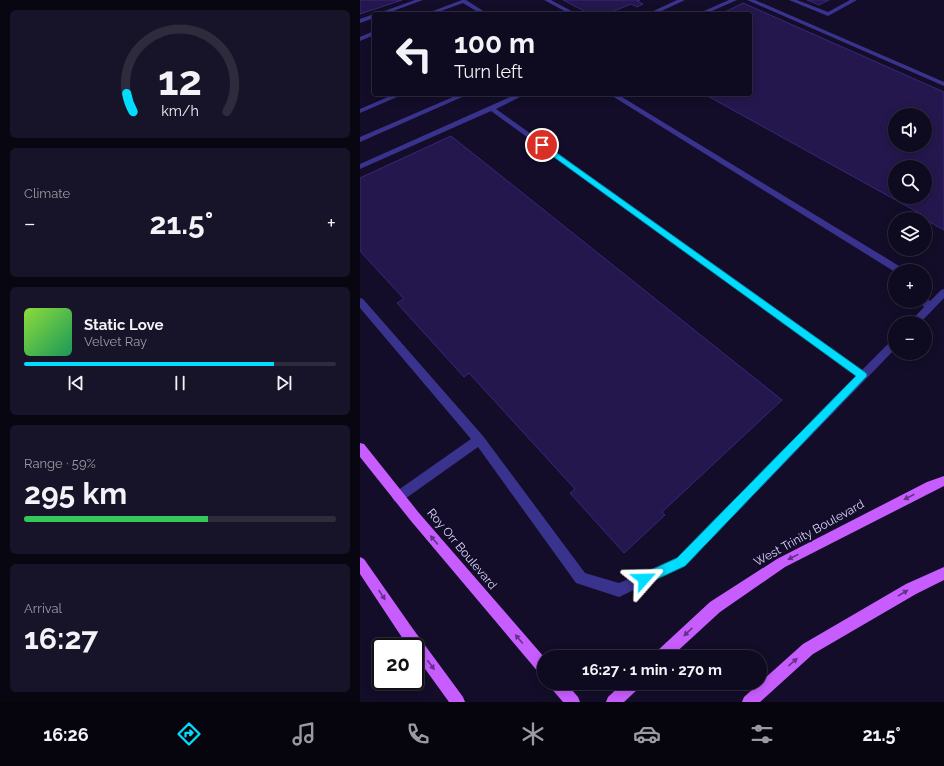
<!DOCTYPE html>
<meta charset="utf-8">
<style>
:root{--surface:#0e0a1f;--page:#171328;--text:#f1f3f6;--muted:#9b9aa4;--line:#2e2b3d;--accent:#02dcff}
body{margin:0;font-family:Raleway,sans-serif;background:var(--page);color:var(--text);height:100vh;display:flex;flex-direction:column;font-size:15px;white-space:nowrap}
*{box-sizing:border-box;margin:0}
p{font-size:13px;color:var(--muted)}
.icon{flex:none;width:22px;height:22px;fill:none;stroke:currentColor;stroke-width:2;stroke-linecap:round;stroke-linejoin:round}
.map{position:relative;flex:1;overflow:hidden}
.details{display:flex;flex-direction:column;gap:10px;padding:10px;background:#080611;width:360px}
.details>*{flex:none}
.banner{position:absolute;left:12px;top:12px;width:380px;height:84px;border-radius:4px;box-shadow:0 2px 10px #0003,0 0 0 1px var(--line);background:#0e0a1f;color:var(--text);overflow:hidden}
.controls{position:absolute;left:528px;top:108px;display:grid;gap:8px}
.controls a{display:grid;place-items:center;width:44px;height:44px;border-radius:50%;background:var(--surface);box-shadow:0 2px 10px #0003,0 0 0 1px var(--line);font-size:20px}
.speed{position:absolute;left:12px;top:638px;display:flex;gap:8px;font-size:20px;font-weight:700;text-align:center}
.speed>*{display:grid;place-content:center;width:52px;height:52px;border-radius:50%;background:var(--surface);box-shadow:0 2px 10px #0003,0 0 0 1px var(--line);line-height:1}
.speed .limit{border:2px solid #111;border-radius:6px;background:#fff;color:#111}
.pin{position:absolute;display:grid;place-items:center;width:34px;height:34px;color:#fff;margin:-17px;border:2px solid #fff;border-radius:50%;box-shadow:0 1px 4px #0007}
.me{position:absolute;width:44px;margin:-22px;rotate:65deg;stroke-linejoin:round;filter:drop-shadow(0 0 3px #0008)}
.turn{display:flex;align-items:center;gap:14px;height:84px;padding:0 16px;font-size:18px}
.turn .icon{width:52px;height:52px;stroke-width:2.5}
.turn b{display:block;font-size:28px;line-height:34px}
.big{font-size:30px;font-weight:700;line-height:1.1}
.details .card{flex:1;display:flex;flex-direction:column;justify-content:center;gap:6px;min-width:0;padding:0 14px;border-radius:6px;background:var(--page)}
.details .dial{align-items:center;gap:0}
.dial svg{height:104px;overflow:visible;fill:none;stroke:var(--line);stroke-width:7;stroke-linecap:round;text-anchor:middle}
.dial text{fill:var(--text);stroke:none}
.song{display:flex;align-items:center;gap:12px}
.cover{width:48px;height:48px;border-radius:6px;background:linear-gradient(135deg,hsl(90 70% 55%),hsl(150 70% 35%))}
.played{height:4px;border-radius:2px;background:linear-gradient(90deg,var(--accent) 80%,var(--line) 80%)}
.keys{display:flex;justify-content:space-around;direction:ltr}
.heat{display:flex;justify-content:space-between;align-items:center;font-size:22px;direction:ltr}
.charge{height:6px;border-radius:3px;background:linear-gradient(90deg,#34c759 59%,var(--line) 0)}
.trip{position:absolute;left:177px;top:650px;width:230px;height:40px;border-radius:20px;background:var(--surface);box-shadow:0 2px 10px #0003,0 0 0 1px var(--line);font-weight:700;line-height:40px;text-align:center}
.tab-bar{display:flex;height:64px;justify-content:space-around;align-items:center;background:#06040c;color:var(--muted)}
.tab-bar .icon{width:28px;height:28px}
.tab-bar .active{color:var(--accent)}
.tab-bar b{font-size:18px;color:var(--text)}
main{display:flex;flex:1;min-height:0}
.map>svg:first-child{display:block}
</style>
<main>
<section class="details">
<div class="card dial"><svg viewBox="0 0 100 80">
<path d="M14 69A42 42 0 1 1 86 69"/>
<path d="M14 69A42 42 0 0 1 9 55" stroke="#02dcff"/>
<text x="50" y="56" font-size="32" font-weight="700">12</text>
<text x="50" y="72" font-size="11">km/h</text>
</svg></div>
<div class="card"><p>Climate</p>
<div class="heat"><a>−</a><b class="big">21.5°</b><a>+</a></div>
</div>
<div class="card">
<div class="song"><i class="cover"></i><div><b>Static Love</b><p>Velvet Ray</p></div></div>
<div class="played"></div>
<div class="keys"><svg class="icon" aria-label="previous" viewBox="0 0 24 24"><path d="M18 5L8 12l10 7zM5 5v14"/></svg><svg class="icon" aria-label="pause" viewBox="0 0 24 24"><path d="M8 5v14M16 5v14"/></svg><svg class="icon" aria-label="next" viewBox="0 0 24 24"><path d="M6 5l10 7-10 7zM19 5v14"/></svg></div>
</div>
<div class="card"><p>Range · 59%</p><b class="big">295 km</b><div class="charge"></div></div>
<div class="card"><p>Arrival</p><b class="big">16:27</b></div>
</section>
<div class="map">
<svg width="584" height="702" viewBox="0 0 584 702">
<rect width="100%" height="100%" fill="#130d29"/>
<g fill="#24174d" stroke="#3a277b" fill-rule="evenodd">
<path d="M0,0h42l-42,14z"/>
<path d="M203,0h77l-3,1 6,3 -6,3 -6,-3 -24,10h-17z"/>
<path d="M447,0h22l-10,5z"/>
<path d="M383,3l201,89v138l-25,-14 2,-2 -217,-120h46v-80h-29zM535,115h30v30h-30zM535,167h30v30h-30z"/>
<path d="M91,136l331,264 -120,112 3,3 -41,38 -54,-60 5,-4 -106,-116 -5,4 -67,-74 7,-4 -44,-48v-73z"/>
</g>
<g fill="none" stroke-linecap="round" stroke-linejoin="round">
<g fill="#3a338d" fill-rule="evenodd">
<path d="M55,0h8l-38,14h-9z"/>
<path d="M102,0h4l22,14h-7l-18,-11 -30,11h-8z"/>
<path d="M184,0h7l26,14h-7z"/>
<path d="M317,0h8l-30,14h-8z"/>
<path d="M369,0h8l-32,14h-8z"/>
<path d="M387,0h8l189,82v4z"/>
<path d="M429,0h8l31,12 22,-12h7l-29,16z"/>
<path d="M14,14v4l-14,5v-4z"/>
<path d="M14,31v4l-14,6v-4z"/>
<path d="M35,94h9l-44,19v-4z"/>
<path d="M100,94h9l-109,48v-5z"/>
<path d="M157,94h9l-30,15 366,261 30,-30 3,-1v10l-210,217 -66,31 -43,-14 -98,-136 -76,54 -4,2 -4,-2 -2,-4 2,-4 77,-54 -111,-131v-10l3,1 120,137 102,137 34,10 58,-25 179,-182 -365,-265 -131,58v-5z"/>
<path d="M249,94h8l287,175 1,2 -10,1z"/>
<path d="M584,289v9l-24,25h-11l15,-16 -4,-6h5v-4l5,4 11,-11z"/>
</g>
<g fill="#c85dff" fill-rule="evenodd">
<path d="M0,443l4,1 55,69 125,144v18l-5,-2 -128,-152 -51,-64z"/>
<path d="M584,476v10l-159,81 -65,45 -49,45h-17l2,-5 54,-50 67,-43 150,-77z"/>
<path d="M0,557l4,2 49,70 50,68 2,5h-16l-34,-47v-8h-6l-6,-8 -43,-65z"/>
<path d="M584,567v13l-28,14 -103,60 -53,48h-18l2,-5 59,-53 103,-60z"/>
<path d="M189,683h17l12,14 2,5h-17l-12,-14z"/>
<path d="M263,683h18l-2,5 -15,14h-18l2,-5z"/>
</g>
</g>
<defs><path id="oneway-solid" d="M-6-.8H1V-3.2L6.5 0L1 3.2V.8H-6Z"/></defs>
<g fill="#643189">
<use href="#oneway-solid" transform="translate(549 497) rotate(153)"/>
<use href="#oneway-solid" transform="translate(74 540) rotate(-130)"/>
<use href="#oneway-solid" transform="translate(433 557) rotate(153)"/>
<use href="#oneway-solid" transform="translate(543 593) rotate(-31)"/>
<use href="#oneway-solid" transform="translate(22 595) rotate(56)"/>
<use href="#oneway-solid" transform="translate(328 632) rotate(137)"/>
<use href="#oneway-solid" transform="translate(159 639) rotate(-130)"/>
<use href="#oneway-solid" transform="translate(433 662) rotate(-41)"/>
<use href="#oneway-solid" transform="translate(71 665) rotate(53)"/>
</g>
<path fill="#02dcff" stroke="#018fa6" d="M180,144h4l322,229 1,3 -182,190 -41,19 -4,-2 -2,-4 2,-4 37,-17 179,-182 -316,-229z"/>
<g text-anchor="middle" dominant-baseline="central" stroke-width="4" stroke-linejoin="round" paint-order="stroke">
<g font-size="12" fill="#dcd6ff" stroke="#130d29">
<text transform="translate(449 533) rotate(-29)">West Trinity Boulevard</text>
<text transform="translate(102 549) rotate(50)">Roy Orr Boulevard</text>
</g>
</g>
</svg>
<div class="controls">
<a><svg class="icon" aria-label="sound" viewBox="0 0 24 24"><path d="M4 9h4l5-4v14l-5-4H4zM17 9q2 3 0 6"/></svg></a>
<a><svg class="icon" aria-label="search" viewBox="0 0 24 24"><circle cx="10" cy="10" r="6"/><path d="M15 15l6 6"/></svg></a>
<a><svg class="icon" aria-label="layers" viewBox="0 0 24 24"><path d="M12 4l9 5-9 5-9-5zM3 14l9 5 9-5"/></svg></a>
<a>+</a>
<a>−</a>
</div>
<div class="speed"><div class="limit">20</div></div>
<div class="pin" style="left:182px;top:145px;background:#d93025"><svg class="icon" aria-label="arrive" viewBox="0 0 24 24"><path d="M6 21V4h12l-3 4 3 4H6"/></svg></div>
<svg class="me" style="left:284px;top:579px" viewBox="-20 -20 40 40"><path d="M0-17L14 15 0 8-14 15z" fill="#02dcff" stroke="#fff" stroke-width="4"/></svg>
<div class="trip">16:27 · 1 min · 270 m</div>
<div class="banner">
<div class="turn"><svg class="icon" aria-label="left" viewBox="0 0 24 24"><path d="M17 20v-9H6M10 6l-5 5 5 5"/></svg><div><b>100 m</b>Turn left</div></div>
</div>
</div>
</main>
<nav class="tab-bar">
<b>16:26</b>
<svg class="icon active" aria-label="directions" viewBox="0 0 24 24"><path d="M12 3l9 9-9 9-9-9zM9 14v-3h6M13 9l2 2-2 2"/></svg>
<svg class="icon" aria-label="music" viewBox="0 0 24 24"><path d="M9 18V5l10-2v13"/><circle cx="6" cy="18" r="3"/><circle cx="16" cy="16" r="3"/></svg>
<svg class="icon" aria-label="phone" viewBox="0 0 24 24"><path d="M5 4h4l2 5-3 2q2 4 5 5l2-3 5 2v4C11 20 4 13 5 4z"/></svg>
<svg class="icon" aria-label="climate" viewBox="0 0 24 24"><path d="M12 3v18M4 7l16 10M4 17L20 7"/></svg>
<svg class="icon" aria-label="car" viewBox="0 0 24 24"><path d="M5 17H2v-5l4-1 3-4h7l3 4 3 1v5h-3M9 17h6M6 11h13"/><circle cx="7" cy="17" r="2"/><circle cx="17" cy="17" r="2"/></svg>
<svg class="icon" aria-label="filters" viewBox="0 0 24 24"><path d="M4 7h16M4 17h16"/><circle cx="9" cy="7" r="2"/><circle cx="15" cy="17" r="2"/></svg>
<b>21.5°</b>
</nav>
